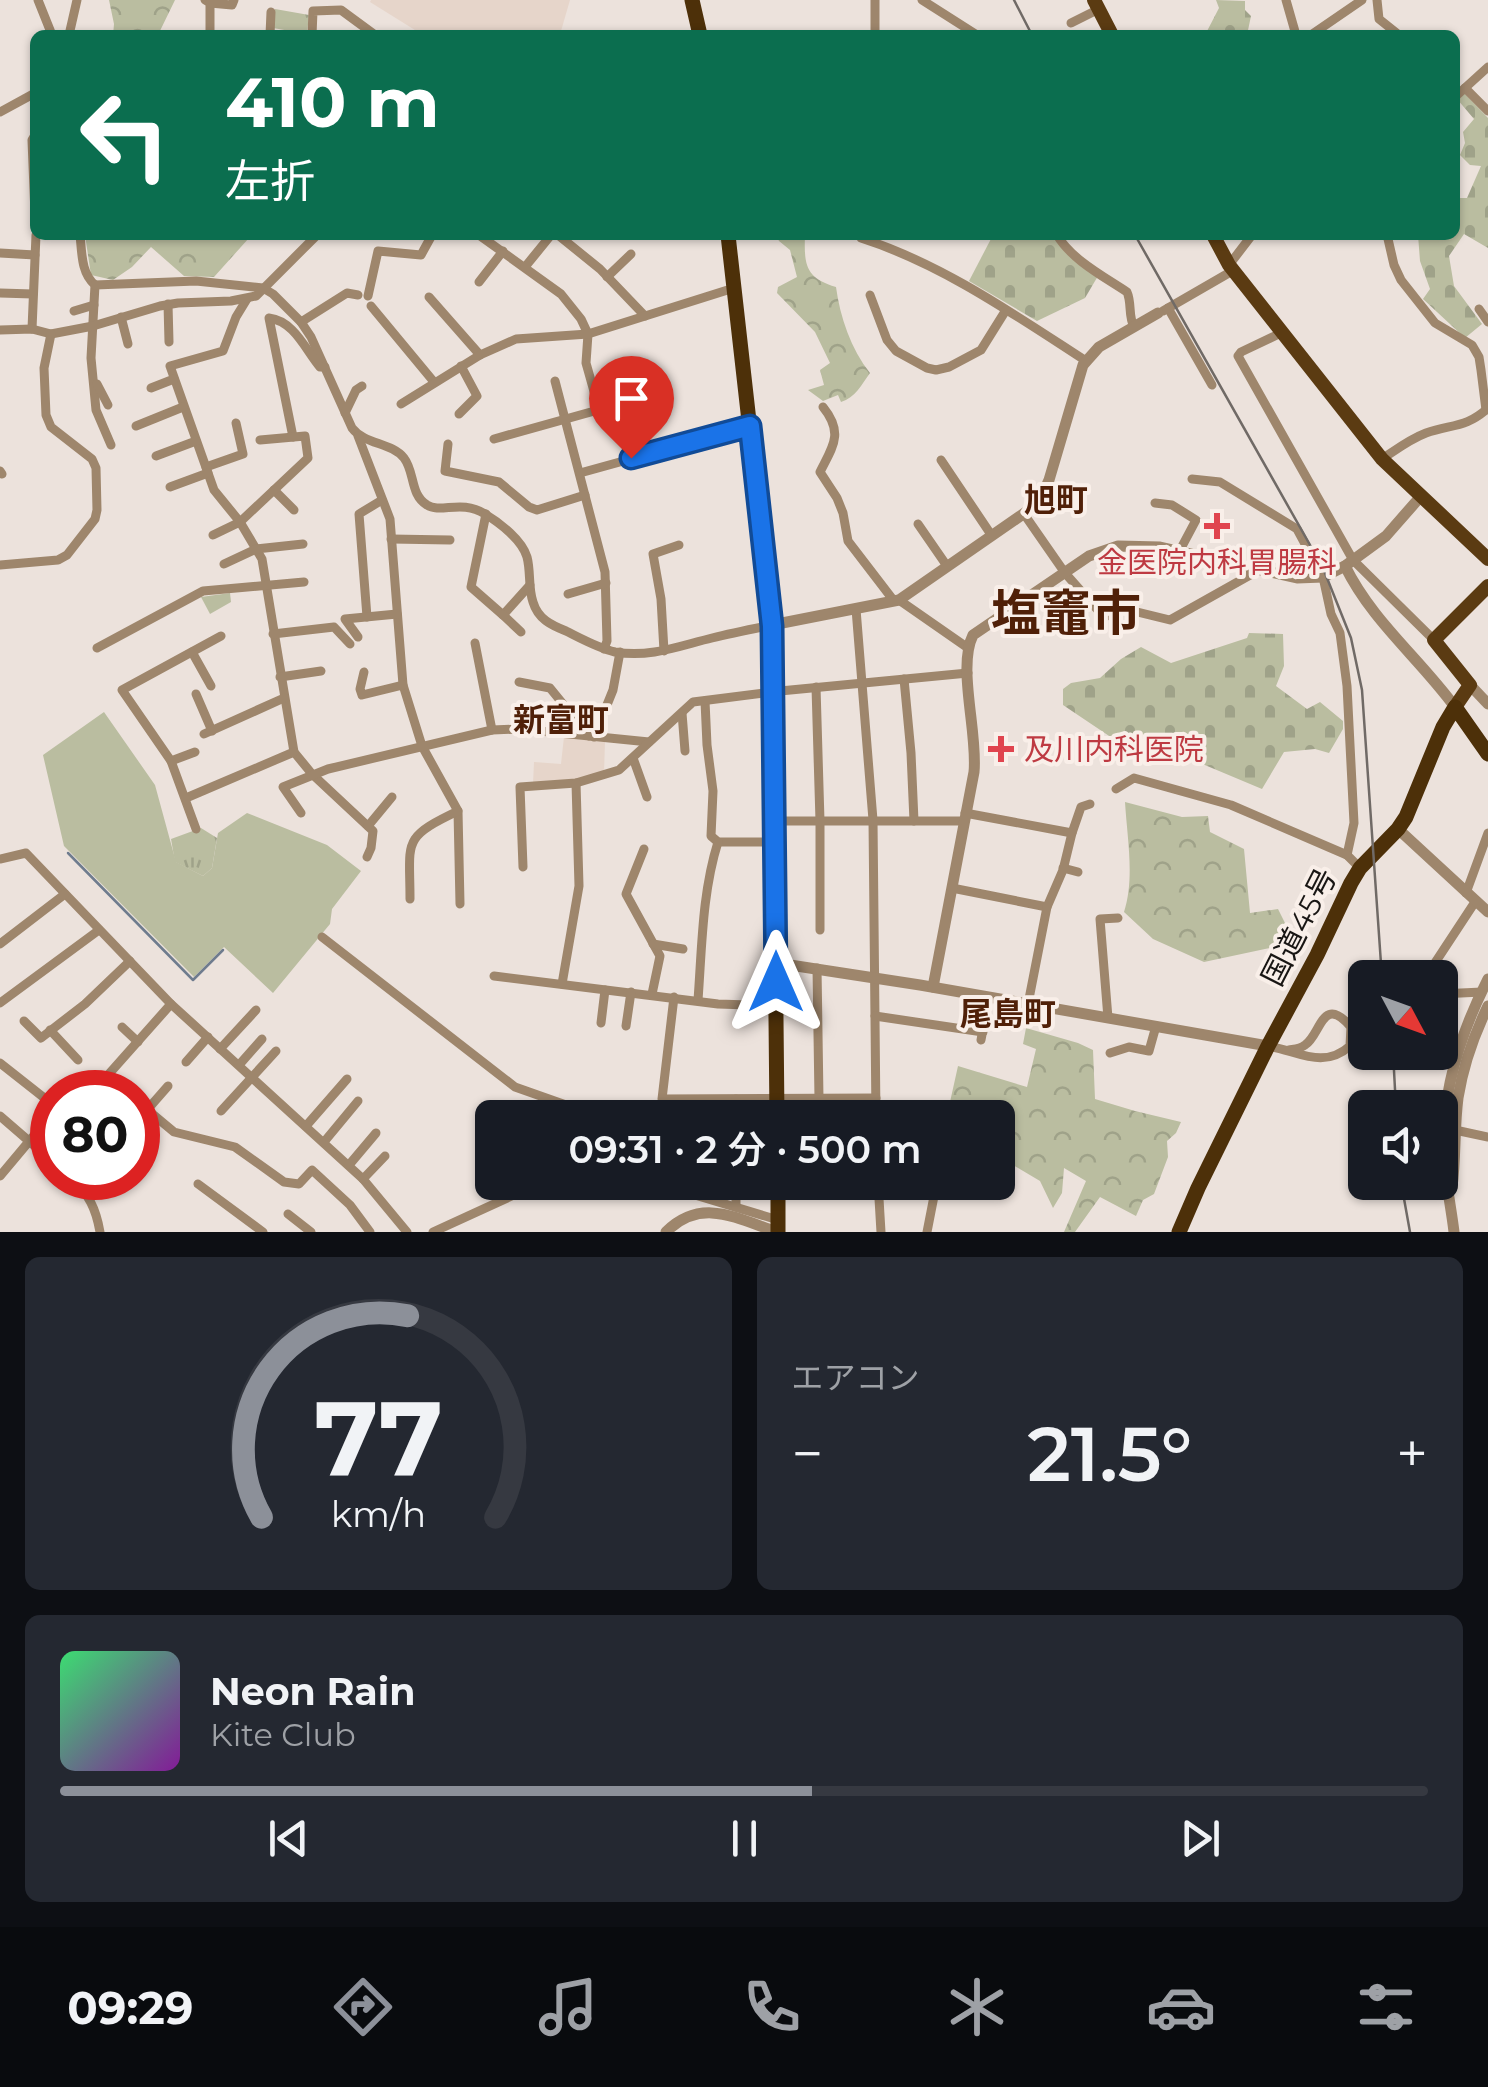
<!DOCTYPE html>
<html lang="ja">
<meta charset="utf-8">
<style>
:root{--surface:#171b24;--page:#242831;--text:#f1f3f6;--muted:#9ea1a6;--line:#363941;--accent:#8c9099}
body{margin:0;font-family:Montserrat,"Noto Sans JP",sans-serif;background:var(--page);color:var(--text);height:100vh;display:flex;flex-direction:column;font-size:38px;white-space:nowrap}
*{box-sizing:border-box;margin:0}
p{font-size:32px;color:var(--muted)}
.icon{flex:none;width:55px;height:55px;fill:none;stroke:currentColor;stroke-width:2;stroke-linecap:round;stroke-linejoin:round}
.map{position:relative;height:1232px;overflow:hidden}
.drawer{display:flex;flex-direction:column;gap:25px;padding:25px;background:#0d0f14;flex:1}
.drawer>*{flex:none}
.top-card{position:absolute;left:30px;top:30px;width:1430px;height:210px;border-radius:15px;box-shadow:0 2px 8px #0004;background:#0b6e4f;color:#fff;overflow:hidden}
.needle{width:65px;rotate:131deg}
.fabs{position:absolute;left:1348px;top:960px;display:grid;gap:20px}
.fabs a{display:grid;place-items:center;width:110px;height:110px;border-radius:15px;background:var(--surface);box-shadow:0 2px 8px #0004;font-size:50px}
.speed{position:absolute;left:30px;top:1070px;display:flex;gap:20px;font-size:50px;font-weight:700;text-align:center}
.speed>*{display:grid;place-content:center;width:130px;height:130px;border-radius:50%;background:var(--surface);box-shadow:0 2px 8px #0004;line-height:1}
.speed .limit{border:15px solid #d22;background:#fff;color:#111}
.pin{position:absolute;display:grid;place-items:center;width:85px;height:85px;color:#fff;margin:-102px -42px;border-radius:50% 50% 50% 0;rotate:-45deg;box-shadow:0 0 10px #0007}
.pin .icon{rotate:45deg}
.me{position:absolute;width:110px;margin:-55px;rotate:0deg;stroke-linejoin:round;filter:drop-shadow(0 0 8px #0008)}
.turn{display:flex;align-items:center;gap:35px;height:210px;padding:0 30px;font-size:45px}
.turn .icon{width:130px;height:130px;stroke-width:2.5}
.turn b{display:block;font-size:70px;line-height:85px}
.big{font-size:75px;font-weight:600;line-height:1.1}
.drawer .card{flex:1;display:flex;flex-direction:column;justify-content:center;gap:15px;min-width:0;padding:0 35px;border-radius:15px;background:var(--page)}
.drawer .dial{align-items:center;gap:0}
.dial svg{height:260px;overflow:visible;fill:none;stroke:var(--line);stroke-width:7;stroke-linecap:round;text-anchor:middle}
.dial text{fill:var(--text);stroke:none}
.song{display:flex;align-items:center;gap:30px}
.cover{width:120px;height:120px;border-radius:15px;background:linear-gradient(135deg,hsl(140 70% 55%),hsl(290 70% 35%))}
.played{height:10px;border-radius:5px;background:linear-gradient(90deg,var(--accent) 55%,var(--line) 55%)}
.keys{display:flex;justify-content:space-around;direction:ltr}
.heat{display:flex;justify-content:space-between;align-items:center;font-size:55px;direction:ltr}
.drawer .tiles{flex:1;display:grid;gap:25px;grid-template-columns:1fr 1fr}
.card:last-child{grid-column:span 2}
.trip{position:absolute;left:475px;top:1100px;width:540px;height:100px;border-radius:15px;background:var(--surface);box-shadow:0 2px 8px #0004;font-weight:600;line-height:100px;text-align:center}
.dock{display:flex;height:160px;justify-content:space-around;align-items:center;background:#090b0e;color:var(--muted)}
.dock .icon{width:70px;height:70px}
.dock .on{color:var(--accent)}
.dock b{font-size:45px;color:var(--text)}
.map>svg:first-child{display:block}
</style>
<div class="map">
<svg width="1488" height="1232" viewBox="0 0 1488 1232">
<defs>
<pattern id="grass-tufts" width="24" height="20" patternUnits="userSpaceOnUse" patternTransform="scale(2.5)"><rect width="24" height="20" fill="#babda0"/><path d="M3 7l-1-3M5 7V3M7 7l1-3M15 17l-1-3M17 17v-4M19 17l1-3" fill="none" stroke="#9fa289"/></pattern>
<pattern id="forest-crowns" width="20" height="18" patternUnits="userSpaceOnUse" patternTransform="scale(2.5)"><rect width="20" height="18" fill="#babda0"/><path d="M2 6a3 3 0 1 1 6 0M12 15a3 3 0 1 1 6 0" fill="none" stroke="#9fa289"/></pattern>
<pattern id="cemetery-stones" width="16" height="16" patternUnits="userSpaceOnUse" patternTransform="scale(2.5)"><rect width="16" height="16" fill="#babda0"/><path d="M2 7V4a2 2 0 0 1 4 0v3zM10 15v-3a2 2 0 0 1 4 0v3z" fill="#9fa289"/></pattern>
</defs>
<rect width="100%" height="100%" fill="#ece2dc"/>
<g fill="#e6d5ca">
<path d="M371,0h199l-9,31 -3,4h-135l-53,-33z"/>
<path d="M564,737l41,4 -1,32 -28,7 -43,4 1,-22 27,2z"/>
</g>
<g fill="url(#grass-tufts)">
<path d="M275,9l34,6 -2,19 -34,-6z"/>
<path d="M230,593l1,9 -21,12 -9,-17z"/>
<path d="M201,828l16,10 -5,30 -9,8 -28,-14 -4,-23z"/>
</g>
<g fill="url(#forest-crowns)">
<path d="M109,0h66l-17,35h-45l1,-11z"/>
<path d="M85,235h162l2,3 -35,39 -30,-1 -33,-29 -19,20 -19,13 -22,-5z"/>
<path d="M776,235h29c-1,29 0,43 31,52 4,30 15,62 34,86 -8,11 -15,25 -29,29l-3,-7 -15,6 -15,-11 16,-5 -4,-15 10,-7 -15,-31 -38,-39 1,-6 19,-10 -7,-27 -11,-9z"/>
<path d="M1125,802l57,15 26,-1 2,16 34,17 6,64 28,-4 8,16 -12,22 -70,15 -51,-23 -29,-27c11,-34 3,-75 1,-110z"/>
<path d="M1026,1028l52,15 15,7 2,49 40,12 46,11 -5,11 -9,8 1,16 -14,37 -11,6 -7,16 -36,-19 -25,35h-11l22,-51 -22,-13 -2,25 -9,15 -13,-27 -27,-16 -15,2v-49l-54,-1 4,-6 10,-45 69,21 9,-38 -13,-5z"/>
</g>
<g fill="url(#cemetery-stones)">
<path d="M1216,0l29,1v9l6,6 -4,19h-42l14,-27z"/>
<path d="M1464,93l24,25v130l-24,-14 -15,22 5,30 28,38 -17,14 -42,-39 7,-10 -10,-28 -2,-26h37l1,-37h11l14,-32 -11,-1 -10,-10 5,-12 -2,-11 11,-13 -17,-20z"/>
<path d="M993,235h62l43,41 -13,22 -48,23 -68,-40z"/>
<path d="M1249,633l34,1 1,32 -8,20 31,23 13,-7 23,19v8l-14,24 -14,-4 -31,3 -22,37 -124,-52 -11,11 -64,-43v-16l8,-6 29,-5 21,-19 20,-12 30,16 76,-25z"/>
</g>
<path fill="#babda0" d="M104,712l51,73 21,77 27,14 9,-8 6,-35 29,-20 80,32 34,26 -29,38 -2,15 -57,69 -49,-46 -30,30 -130,-131 -21,-91z"/>
<g fill="none" stroke-linecap="round" stroke-linejoin="round">
<path stroke="#6f7c8e" stroke-width="2.5" d="M68,853l125,127 30,-30"/>
<g stroke="#9e866c" stroke-width="9">
<path d="M38,0l14,35"/>
<path d="M205,0l5,3v32"/>
<path d="M875,0v35"/>
<path d="M922,0l55,35"/>
<path d="M1286,0l10,35"/>
<path d="M1377,0l2,19 20,16"/>
<path d="M210,3l22,2 2,-5"/>
<path d="M1071,23l28,-14"/>
<path d="M69,35l8,-35"/>
<path d="M270,35l1,-23"/>
<path d="M312,35l1,-24 28,-1 34,25"/>
<path d="M1311,35l51,-35"/>
<path d="M1465,88l23,23"/>
<path d="M1455,97l33,-30"/>
<path d="M0,112l35,-19"/>
<path d="M35,135l-3,5 3,74"/>
<path d="M80,235c2,18 1,38 15,50l-4,73 5,52 15,35"/>
<path d="M479,235l82,59 20,25 7,15 -2,29 13,46"/>
<path d="M558,235l42,34 45,47"/>
<path d="M1057,235c15,25 46,41 70,57 5,11 1,24 7,35"/>
<path d="M1389,235l-1,4 6,26 7,15 34,43 37,22 7,12 2,13 5,40"/>
<path d="M861,238c81,26 154,77 225,123"/>
<path d="M0,253l35,2"/>
<path d="M1229,265l23,-30"/>
<path d="M525,267l26,-32"/>
<path d="M607,277l24,-23"/>
<path d="M479,282l24,-31"/>
<path d="M95,285l101,-4 67,7 10,6 28,28 10,15 41,91c13,17 39,14 52,30 11,14 6,37 23,47 14,9 34,-6 58,9 15,9 37,26 42,43 4,15 1,31 6,45 5,17 18,23 33,29 16,8 32,17 49,21 35,6 64,-6 97,-14 20,-5 40,-9 60,-13"/>
<path d="M0,293l33,1"/>
<path d="M870,295l17,45 9,11 31,17 9,2 13,-3 32,-17 25,-40"/>
<path d="M368,296l10,-45 43,4 11,-20"/>
<path d="M429,297l51,58"/>
<path d="M247,299l-11,18 -13,34 -53,15 44,124 26,32 22,37 32,193 18,22 61,57 -2,17 -4,9"/>
<path d="M168,304l1,38"/>
<path d="M371,306l63,76"/>
<path d="M1168,308l44,77"/>
<path d="M1479,309l9,13"/>
<path d="M74,311l20,-6"/>
<path d="M1163,311l71,-41"/>
<path d="M121,317l7,27"/>
<path d="M301,322l46,-29 11,2"/>
<path d="M32,329l4,-94"/>
<path d="M0,330l32,-1 19,5 42,-8 67,-20 18,-3 53,-2 25,-5 61,-61"/>
<path d="M1283,332l-42,20 -3,4 115,204 81,80"/>
<path d="M555,381l50,191 2,69 -3,8"/>
<path d="M97,384l11,21"/>
<path d="M151,388l23,-9"/>
<path d="M401,404l79,-49 36,-16 72,-5 146,-46"/>
<path d="M823,407c21,26 10,39 -3,65l17,26 6,15 5,28 46,60"/>
<path d="M345,413l11,-23 6,-4"/>
<path d="M459,414l18,-18 -16,-30"/>
<path d="M136,426l47,-19"/>
<path d="M358,436l32,83 13,166 19,61 36,65 2,93"/>
<path d="M293,437l-24,-119c25,3 36,31 51,49h5"/>
<path d="M494,439l147,-41"/>
<path d="M448,444l-3,27 54,11 30,25 8,3 48,-15"/>
<path d="M156,456l40,-15"/>
<path d="M1382,459c15,-10 28,-20 44,-26 26,-9 40,-5 62,-25"/>
<path d="M941,460l51,76"/>
<path d="M206,467l37,-13 -7,-31"/>
<path d="M0,471l2,3"/>
<path d="M580,473l170,-47"/>
<path d="M1192,479l28,3 77,47 26,48 8,37 9,19 7,53 7,137 -7,32 13,13"/>
<path d="M170,487l38,-14"/>
<path d="M274,490l20,20"/>
<path d="M1155,503l17,2 24,15 -17,32"/>
<path d="M486,514l-15,73 32,28 27,-30"/>
<path d="M1024,514l41,59 39,44 21,-8 45,11 89,-50"/>
<path d="M918,524l29,42"/>
<path d="M213,535l27,-13 68,-64 -3,-22 -45,4"/>
<path d="M391,539l59,1"/>
<path d="M224,564l32,-15 47,-5"/>
<path d="M0,565l58,-5 9,-5 28,-36 2,-9 -1,-42 -4,-9 -41,-32 -5,-12 -2,-47 7,-34"/>
<path d="M568,594l38,-11"/>
<path d="M899,600l69,48"/>
<path d="M856,609l17,211 3,298"/>
<path d="M503,615l18,17"/>
<path d="M367,617l-8,-103 23,-14"/>
<path d="M273,634l61,-7 16,17"/>
<path d="M358,637l-13,-18 52,-5"/>
<path d="M475,643l17,87"/>
<path d="M97,648l106,-57 101,-9"/>
<path d="M664,651l-3,-52 -8,-45 26,-9"/>
<path d="M192,652l19,34"/>
<path d="M364,672l-4,17 2,6 41,-10"/>
<path d="M280,677l41,-6"/>
<path d="M904,679l7,74 3,68"/>
<path d="M519,682l31,6 39,48"/>
<path d="M816,687l4,134v109"/>
<path d="M196,694l16,37"/>
<path d="M705,701l2,44 6,46 -2,45 7,6h57"/>
<path d="M682,713l3,38"/>
<path d="M204,734l80,-36"/>
<path d="M594,737l19,-47 7,-38"/>
<path d="M633,758l14,39"/>
<path d="M171,761l24,-9"/>
<path d="M1116,789l18,-11 97,27 116,50"/>
<path d="M186,798l108,-46"/>
<path d="M301,813l-18,-26 45,-18 164,-39 28,-1 129,13"/>
<path d="M965,813l107,20"/>
<path d="M776,821h188"/>
<path d="M368,826l24,-29"/>
<path d="M196,829l-25,-68 -49,-71 99,-54"/>
<path d="M644,849l-18,45 34,62 -8,38"/>
<path d="M0,859l26,-6 145,151 192,175 44,53"/>
<path d="M523,867l-3,-80 56,-4 43,-13 74,-68 87,-11 188,-18"/>
<path d="M1063,868l15,4"/>
<path d="M952,888l95,19"/>
<path d="M1466,893l22,-60"/>
<path d="M410,899c0,-58 -9,-61 48,-88"/>
<path d="M322,937l193,150 51,18 -1,13"/>
<path d="M0,944l65,-50"/>
<path d="M653,944l30,5"/>
<path d="M817,968l2,131"/>
<path d="M494,976l224,28 59,2"/>
<path d="M1425,978l50,-76"/>
<path d="M562,984l17,-98 -3,-103"/>
<path d="M1440,994l42,-2"/>
<path d="M674,997l-12,102 214,-1"/>
<path d="M698,1000c4,-53 4,-107 20,-158"/>
<path d="M0,1003l99,-73"/>
<path d="M1028,1004l19,-97 16,-37 9,-37 9,-26 9,-3"/>
<path d="M875,1016l108,16"/>
<path d="M1108,1018l-8,-99 18,-1"/>
<path d="M24,1021l17,17 44,-34 45,-43"/>
<path d="M601,1023l4,-33"/>
<path d="M626,1026l5,-34"/>
<path d="M122,1027l16,15"/>
<path d="M50,1030l28,30"/>
<path d="M981,1040l8,-43"/>
<path d="M1268,1046c30,5 55,24 82,0l1,-19c-29,-34 -30,8 -46,18 -5,4 -10,4 -16,5"/>
<path d="M220,1049l36,-39"/>
<path d="M1110,1053l19,-6 20,4 7,-25"/>
<path d="M186,1062l22,-25"/>
<path d="M0,1063l52,41"/>
<path d="M239,1065l23,-26"/>
<path d="M108,1075l19,17"/>
<path d="M86,1092l22,-17 63,-71"/>
<path d="M138,1102l36,30 61,15 49,35 15,2 13,-14 38,35 20,27"/>
<path d="M147,1110l21,-24"/>
<path d="M221,1111l55,-60"/>
<path d="M0,1116l52,45"/>
<path d="M601,1118v-5"/>
<path d="M736,1118v-19"/>
<path d="M306,1126l41,-47"/>
<path d="M1455,1130l33,7"/>
<path d="M324,1142l34,-41"/>
<path d="M349,1165l27,-32"/>
<path d="M0,1176l52,-62"/>
<path d="M71,1178c18,16 25,31 29,54"/>
<path d="M363,1179l22,-23"/>
<path d="M652,1182l126,38"/>
<path d="M878,1182l3,50"/>
<path d="M924,1182l12,4 -9,46"/>
<path d="M198,1184l65,48"/>
<path d="M736,1207v-25"/>
<path d="M288,1214l23,18"/>
<path d="M433,1232l109,-50"/>
</g>
<g stroke="#9e866c" stroke-width="11">
<path d="M1421,496l-35,40 -41,30c27,55 74,92 110,141"/>
<path d="M772,625l127,-25 140,-97 10,-23 34,-115 16,-18 59,-34"/>
<path d="M1470,685l18,19"/>
<path d="M1398,829l90,83"/>
<path d="M777,963l143,22 348,61"/>
<path d="M933,987l41,-215c4,-39 -17,-105 -1,-137l116,-79 29,-10 42,1 137,31 26,-1 22,-11"/>
<path d="M1452,1187c4,-30 2,-59 6,-89 5,-32 16,-63 30,-92"/>
<path d="M666,1232c35,-35 70,-14 111,0"/>
<path d="M1454,1232c-3,-26 -9,-52 -10,-78 -3,-62 16,-120 44,-175"/>
</g>
<g stroke="#5b3b12" stroke-width="14">
<path d="M1094,0l18,35"/>
<path d="M1213,235l16,30 153,194 106,100"/>
<path d="M1455,707l15,-22 -36,-45 54,-54"/>
</g>
<g stroke="#4d3009" stroke-width="15">
<path d="M692,0l8,35"/>
<path d="M728,235l44,390 5,493"/>
<path d="M778,1232v-50"/>
<path d="M1179,1232l19,-44 70,-142 49,-91 34,-72 9,-15 38,-39 8,-12 37,-90 12,-20 33,47"/>
</g>
<g stroke="#706a66" stroke-width="2.5">
<path d="M1014,0l18,35"/>
<path d="M1135,235l188,333 28,70 11,52 20,288"/>
<path d="M1393,1052l3,56"/>
<path d="M1401,1182l9,50"/>
</g>
</g>
<g fill="none" stroke-linecap="round" stroke-linejoin="round">
<g stroke="#114b97" stroke-width="25">
<path id="route" d="M631,458l119,-32 22,200 4,356"/>
</g>
<use href="#route" stroke="#1a73e8" stroke-width="18"/>
</g>
<g fill="#e0444e" stroke="#f9efe9" stroke-width="4">
<path d="M1212 511h10v10h10v10h-10v10h-10v-10h-10v-10h10z"/>
<path d="M996 734h10v10h10v10h-10v10h-10v-10h-10v-10h10z"/>
</g>
<g text-anchor="middle" dominant-baseline="central" stroke-width="8" stroke-linejoin="round" paint-order="stroke">
<g font-size="30" fill="#be3a42" stroke="#f9efe9">
<text x="1217" y="562">金医院内科胃腸科</text>
<text x="1024" y="749" text-anchor="start">及川内科医院</text>
</g>
<g font-size="30" fill="#191614" stroke="#f9efe9">
<text transform="translate(1299 927) rotate(-63)">国道45号</text>
</g>
<g font-size="32" font-weight="bold" fill="#502008" stroke="#f9efe9">
<text x="1056" y="499">旭町</text>
<text x="561" y="719">新富町</text>
<text x="1008" y="1013">尾島町</text>
</g>
<g font-size="50" font-weight="bold" fill="#502008" stroke="#f9efe9">
<text x="1066" y="613">塩竈市</text>
</g>
</g>
</svg>
<div class="fabs">
<a><svg class="needle" viewBox="-14 -14 28 28"><path d="M0-13l5 13h-10z" fill="#e53935"/><path d="M0 13l5-13h-10z" fill="#9ea1a6"/></svg></a>
<a><svg class="icon" aria-label="sound" viewBox="0 0 24 24"><path d="M4 9h4l5-4v14l-5-4H4zM17 9q2 3 0 6"/></svg></a>
</div>
<div class="speed"><div class="limit">80</div></div>
<div class="pin" style="left:631px;top:458px;background:#d93025"><svg class="icon" aria-label="arrive" viewBox="0 0 24 24"><path d="M6 21V4h12l-3 4 3 4H6"/></svg></div>
<svg class="me" style="left:776px;top:982px" viewBox="-20 -20 40 40"><path d="M0-17L14 15 0 8-14 15z" fill="#1a73e8" stroke="#fff" stroke-width="4"/></svg>
<div class="trip">09:31 · 2 分 · 500 m</div>
<div class="top-card">
<div class="turn"><svg class="icon" aria-label="left" viewBox="0 0 24 24"><path d="M17 20v-9H6M10 6l-5 5 5 5"/></svg><div><b>410 m</b>左折</div></div>
</div>
</div>
<section class="drawer">
<div class="tiles">
<div class="card dial"><svg viewBox="0 0 100 80">
<path d="M14 69A42 42 0 1 1 86 69"/>
<path d="M14 69A42 42 0 0 1 59 7" stroke="#8c9099"/>
<text x="50" y="56" font-size="32" font-weight="700">77</text>
<text x="50" y="72" font-size="11">km/h</text>
</svg></div>
<div class="card"><p>エアコン</p>
<div class="heat"><a>−</a><b class="big">21.5°</b><a>+</a></div>
</div>
<div class="card">
<div class="song"><i class="cover"></i><div><b>Neon Rain</b><p>Kite Club</p></div></div>
<div class="played"></div>
<div class="keys"><svg class="icon" aria-label="previous" viewBox="0 0 24 24"><path d="M18 5L8 12l10 7zM5 5v14"/></svg><svg class="icon" aria-label="pause" viewBox="0 0 24 24"><path d="M8 5v14M16 5v14"/></svg><svg class="icon" aria-label="next" viewBox="0 0 24 24"><path d="M6 5l10 7-10 7zM19 5v14"/></svg></div>
</div>
</div>
</section>
<nav class="dock">
<b>09:29</b>
<svg class="icon on" aria-label="directions" viewBox="0 0 24 24"><path d="M12 3l9 9-9 9-9-9zM9 14v-3h6M13 9l2 2-2 2"/></svg>
<svg class="icon" aria-label="music" viewBox="0 0 24 24"><path d="M9 18V5l10-2v13"/><circle cx="6" cy="18" r="3"/><circle cx="16" cy="16" r="3"/></svg>
<svg class="icon" aria-label="phone" viewBox="0 0 24 24"><path d="M5 4h4l2 5-3 2q2 4 5 5l2-3 5 2v4C11 20 4 13 5 4z"/></svg>
<svg class="icon" aria-label="climate" viewBox="0 0 24 24"><path d="M12 3v18M4 7l16 10M4 17L20 7"/></svg>
<svg class="icon" aria-label="car" viewBox="0 0 24 24"><path d="M5 17H2v-5l4-1 3-4h7l3 4 3 1v5h-3M9 17h6M6 11h13"/><circle cx="7" cy="17" r="2"/><circle cx="17" cy="17" r="2"/></svg>
<svg class="icon" aria-label="filters" viewBox="0 0 24 24"><path d="M4 7h16M4 17h16"/><circle cx="9" cy="7" r="2"/><circle cx="15" cy="17" r="2"/></svg>
</nav>
